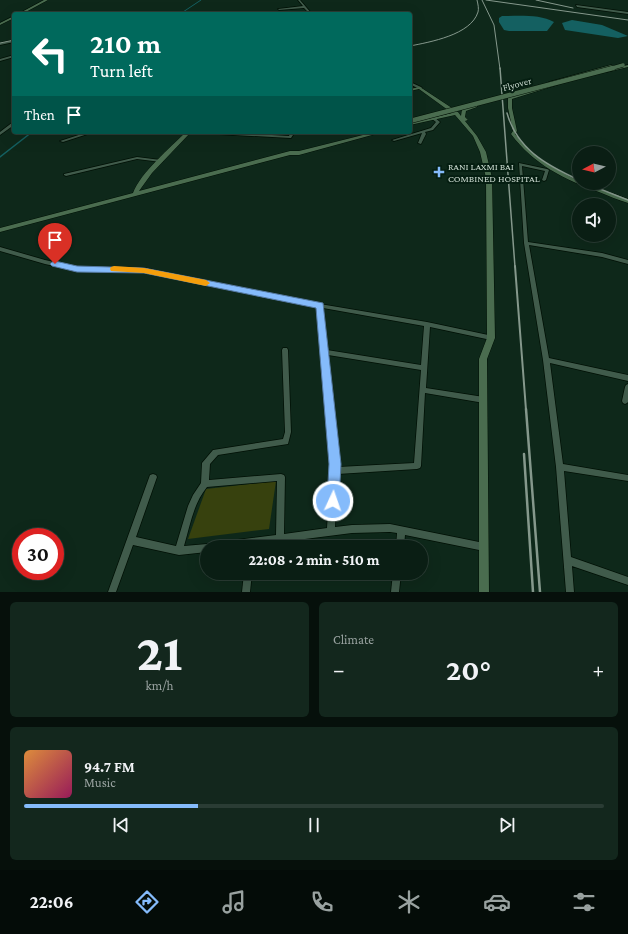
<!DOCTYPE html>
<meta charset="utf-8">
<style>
:root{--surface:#0a1e14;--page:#13271d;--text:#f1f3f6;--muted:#99a2a0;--line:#2a3c34;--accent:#85bbfb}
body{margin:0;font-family:"Crimson Pro",serif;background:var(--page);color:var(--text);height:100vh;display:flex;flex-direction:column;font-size:15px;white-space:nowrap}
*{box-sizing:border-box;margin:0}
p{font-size:13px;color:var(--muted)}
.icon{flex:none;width:22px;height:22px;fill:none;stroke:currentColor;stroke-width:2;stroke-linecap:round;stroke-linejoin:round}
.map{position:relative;height:592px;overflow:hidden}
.side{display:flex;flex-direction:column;gap:10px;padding:10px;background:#06100b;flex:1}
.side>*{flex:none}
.top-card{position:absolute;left:12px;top:12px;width:400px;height:122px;border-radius:4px;box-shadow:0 4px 16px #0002,0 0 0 1px var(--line);background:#00695c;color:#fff;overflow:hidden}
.needle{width:26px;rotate:263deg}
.buttons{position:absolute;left:572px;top:146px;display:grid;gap:8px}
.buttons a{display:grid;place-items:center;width:44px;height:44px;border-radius:50%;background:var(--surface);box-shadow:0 4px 16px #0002,0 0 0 1px var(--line);font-size:20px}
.speed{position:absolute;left:12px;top:528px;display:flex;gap:8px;font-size:20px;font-weight:700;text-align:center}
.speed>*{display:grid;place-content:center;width:52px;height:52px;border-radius:50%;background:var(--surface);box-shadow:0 4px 16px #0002,0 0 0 1px var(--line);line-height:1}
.speed .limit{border:6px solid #d22;background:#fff;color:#111}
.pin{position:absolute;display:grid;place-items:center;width:34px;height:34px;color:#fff;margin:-41px -17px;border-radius:50% 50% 50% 0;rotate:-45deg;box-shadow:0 0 4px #0007}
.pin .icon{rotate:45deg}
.me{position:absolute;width:44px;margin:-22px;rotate:3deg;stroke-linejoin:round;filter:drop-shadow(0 0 3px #0008)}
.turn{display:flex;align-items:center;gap:14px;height:84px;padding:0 12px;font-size:18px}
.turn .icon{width:52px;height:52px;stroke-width:2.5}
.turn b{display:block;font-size:28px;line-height:34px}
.then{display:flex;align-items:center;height:38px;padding:0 12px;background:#0003;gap:8px;font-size:15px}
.big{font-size:30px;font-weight:700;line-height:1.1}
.side .widget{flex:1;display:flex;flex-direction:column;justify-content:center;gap:6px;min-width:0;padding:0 14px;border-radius:6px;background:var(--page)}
.side .dial{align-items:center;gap:0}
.dial b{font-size:52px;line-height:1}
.song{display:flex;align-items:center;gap:12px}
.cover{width:48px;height:48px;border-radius:6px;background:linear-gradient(135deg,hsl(30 70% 55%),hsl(330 70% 35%))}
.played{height:4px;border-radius:2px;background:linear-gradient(90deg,var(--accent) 30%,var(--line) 30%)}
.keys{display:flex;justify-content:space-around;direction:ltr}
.heat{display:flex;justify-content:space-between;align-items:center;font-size:22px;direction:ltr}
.side .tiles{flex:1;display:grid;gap:10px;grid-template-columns:1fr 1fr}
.widget:last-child{grid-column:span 2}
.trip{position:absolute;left:200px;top:540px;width:228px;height:40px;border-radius:20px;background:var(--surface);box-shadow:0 4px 16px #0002,0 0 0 1px var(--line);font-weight:700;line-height:40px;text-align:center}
.dock{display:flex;height:64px;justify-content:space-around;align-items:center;background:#040c08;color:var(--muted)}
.dock .icon{width:28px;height:28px}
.dock .active{color:var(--accent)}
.dock b{font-size:18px;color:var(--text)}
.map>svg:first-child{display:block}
</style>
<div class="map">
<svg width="628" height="592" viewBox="0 0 628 592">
<rect width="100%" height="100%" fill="#0e281a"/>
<path fill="#37410e" d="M276,481l-7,48 -81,10 18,-50z"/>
<g fill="#146061">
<path d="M502,16c16,0 38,-2 52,6l-7,9h-38l-5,-1 -5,-8v-4z"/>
<path d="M572,20l30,5 26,11 -10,2 -53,-8 -3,-7z"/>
</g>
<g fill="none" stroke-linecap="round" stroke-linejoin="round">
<path stroke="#146061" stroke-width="1" d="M180,14l21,-14"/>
<path stroke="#146061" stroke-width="1.5" d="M0,157l32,-25"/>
<g stroke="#001005" stroke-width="1.5">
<g id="street">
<path d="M298,0h2l12,14h-2l-6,-6 -25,2 -1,-1 25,-3z"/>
<path d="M576,5l52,7v2l-51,-7z"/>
<path d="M14,40v2l-14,3v-2z"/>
<path d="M14,55v2l-14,4v-2z"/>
<path d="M410,82l11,5 1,1 -3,1 -9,-5z"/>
<path d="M432,117h2l6,5 -7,8 -8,2 1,2 -5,10 -3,-1 4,-10 -28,8 -2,-1 39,-12 5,-6 -4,-3z"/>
<path d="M13,122h1v3l-14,10v-3z"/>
<path d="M88,132h6l-31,10 -3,-1z"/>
<path d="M194,132h24l71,4 2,-4h4l-4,6h-1l-94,-5z"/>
<path d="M137,157l24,3 2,1 -2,1 -24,-3 -71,17 -2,-1v-1z"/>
<path d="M519,163l28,6 2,1 -3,10 -2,1 -2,-1 3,-9 -23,-5 6,76 74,11 26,7v4l-26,-7 -73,-12 20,113 79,17v6l-78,-18 13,101 65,11v6l-64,-10 7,86 57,20v8l-56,-19 2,26h-8l-10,-125 -13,-107 -19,-117z"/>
<path d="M0,247l45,13 32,7 67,1 176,36 107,18 66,14 1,2 -1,2h-2l-61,-13 -4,61 58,9 2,1 1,2 -1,2 -2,1 -59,-10 -4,73 -1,2 -3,1 -79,5 -3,53 17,-2 38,-1 94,19 3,1 1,3 -1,3 -3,1 -79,-16 -1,12h-8l1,-14 -7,-1 -38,1 -109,14h-36v5l-28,3 -46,-10 -17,47h-8l42,-117 3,-1 3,1 1,2 -21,60 40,9 12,-40 5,-11 8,-12 1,-20 11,-13 70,-11 2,-7 -3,-82 1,-2h4l1,2 3,82 -3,12 -70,11 -8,9 -1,16 72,-6 3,1 1,2 -1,57 43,-6 4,-64 -14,-157 -173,-35 -67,-1 -32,-7 -45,-13zM323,308l101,18 -3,39 -94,-15zM328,355l93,15 -7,93 -76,4zM277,481l-1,54 -64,8 -3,2 -2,-1 -23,2c6,-20 9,-42 23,-59z"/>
<path d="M628,384v18l-1,1 -2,1 -2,-1 -1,-2 3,-14 1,-2z"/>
<path d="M244,573h8l-2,19h-8z"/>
<path d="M393,573h8l-2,19h-8z"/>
</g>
</g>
<g stroke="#001005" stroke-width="1">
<g id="secondary">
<path d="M44,0h4l-26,14h-4z"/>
<path d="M14,16v2l-14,7v-2z"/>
<path d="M611,65h1v2l-61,16 -2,-1z"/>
<path d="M628,65v2l-21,5 -2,-1z"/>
<path d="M556,83l4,1 -48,15v9l5,23 -2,3c17,22 39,35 64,47v2h5l44,16v4c-10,-3 -19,-7 -29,-11 -34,-12 -66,-28 -88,-58l2,-3 -5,-23v-10l-3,-3v-1h4l2,2z"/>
<path d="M420,87l38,25 3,4 1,-7 15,-4v2l-11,4 -1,6 3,3 -3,1 12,15 9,16 6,26 3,160 -8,21 2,233h-10v-233l8,-21 -1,-160 -6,-26 -7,-16 -18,-21 -45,10v-2l42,-10 -33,-24 -9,2v-2z"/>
<path d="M186,132h5l-39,41 -13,18 151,-40h9l76,-19h8l-84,23h-9l-290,77v-4l133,-35c8,-21 37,-45 53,-61z"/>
</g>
</g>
<use href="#street" fill="#405b4b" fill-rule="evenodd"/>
<use href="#secondary" fill="#4a6c4f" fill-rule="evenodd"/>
<g stroke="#85988c" stroke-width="1">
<path d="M482,0l12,25 6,44"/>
<path d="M486,0l142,20"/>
<path d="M536,0l37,8"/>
<path d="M0,43l14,-3"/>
<path d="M410,46c20,-4 61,-11 68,-34 1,-3 0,-8 -1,-12"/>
</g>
<g stroke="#85988c" stroke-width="1.5">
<path d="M500,68l15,199"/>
<path d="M507,113c10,36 39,52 72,67"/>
<path d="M585,183l43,17"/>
</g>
<path stroke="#85988c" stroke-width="2" d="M515,266l11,144"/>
<g stroke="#85988c" stroke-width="2.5">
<path d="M526,409l14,183"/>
<path d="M524,454l9,138"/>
</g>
<g stroke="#001005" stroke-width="4.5" stroke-linecap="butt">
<path id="secondary-bridge-far1" d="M609,69l14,-4"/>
</g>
<g stroke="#001005" stroke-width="5.5" stroke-linecap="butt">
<path id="secondary-bridge" d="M410,121l203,-53"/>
</g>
<use href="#secondary-bridge-far1" stroke="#4a6c4f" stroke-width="3.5"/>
<use href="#secondary-bridge" stroke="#4a6c4f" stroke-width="4.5"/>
</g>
<path fill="#85bbfb" stroke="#567aa3" d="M55,261l22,5 67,2 179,35 18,161 -2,37 -1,4 -5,2 -4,-2 -2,-4 2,-37 -13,-156 -172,-35 -67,-1 -25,-6 -2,-2 2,-2z"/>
<path fill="#f59e0b" d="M114,266l30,2 62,12 4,3 -4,3 -62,-13 -33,-2 -1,-2 1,-2z"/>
<path fill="#85bbfb" stroke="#051e11" stroke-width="1.5" d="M437 166h4v4h4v4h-4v4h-4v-4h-4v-4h4z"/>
<g text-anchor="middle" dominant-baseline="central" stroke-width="4" stroke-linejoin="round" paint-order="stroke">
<g font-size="10" fill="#c8d7cd" stroke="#051e11">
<text transform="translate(517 84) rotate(-15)">Flyover</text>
</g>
<g font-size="10" fill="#c8d7cd" stroke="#051e11" text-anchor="start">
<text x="448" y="166">RANI LAXMI BAI<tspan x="448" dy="12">COMBINED HOSPITAL</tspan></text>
</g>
</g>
</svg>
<div class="buttons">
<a><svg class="needle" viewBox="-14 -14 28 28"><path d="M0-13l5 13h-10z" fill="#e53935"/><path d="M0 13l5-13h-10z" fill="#99a2a0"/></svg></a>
<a><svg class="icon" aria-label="sound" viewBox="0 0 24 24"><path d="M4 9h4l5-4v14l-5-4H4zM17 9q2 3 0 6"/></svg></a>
</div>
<div class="speed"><div class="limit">30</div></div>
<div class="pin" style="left:55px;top:264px;background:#d93025"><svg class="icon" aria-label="arrive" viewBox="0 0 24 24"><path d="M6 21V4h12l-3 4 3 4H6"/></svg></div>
<svg class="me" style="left:333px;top:501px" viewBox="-20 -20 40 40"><circle r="17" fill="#85bbfb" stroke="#fff" stroke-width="3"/><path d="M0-11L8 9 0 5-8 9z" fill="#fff"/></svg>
<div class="trip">22:08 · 2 min · 510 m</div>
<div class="top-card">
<div class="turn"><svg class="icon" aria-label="left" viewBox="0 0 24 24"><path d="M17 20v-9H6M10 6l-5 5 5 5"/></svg><div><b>210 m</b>Turn left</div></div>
<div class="then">Then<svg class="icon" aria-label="arrive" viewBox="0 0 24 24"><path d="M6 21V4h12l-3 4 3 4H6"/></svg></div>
</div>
</div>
<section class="side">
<div class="tiles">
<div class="widget dial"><b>21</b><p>km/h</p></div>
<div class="widget"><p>Climate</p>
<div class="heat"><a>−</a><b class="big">20°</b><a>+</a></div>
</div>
<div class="widget">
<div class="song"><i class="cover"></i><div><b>94.7 FM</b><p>Music</p></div></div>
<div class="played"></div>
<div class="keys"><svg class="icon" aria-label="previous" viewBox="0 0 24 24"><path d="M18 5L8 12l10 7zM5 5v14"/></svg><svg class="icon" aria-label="pause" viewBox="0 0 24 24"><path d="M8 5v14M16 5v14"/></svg><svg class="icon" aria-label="next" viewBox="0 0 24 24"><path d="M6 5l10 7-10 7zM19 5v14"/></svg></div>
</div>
</div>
</section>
<nav class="dock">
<b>22:06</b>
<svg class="icon active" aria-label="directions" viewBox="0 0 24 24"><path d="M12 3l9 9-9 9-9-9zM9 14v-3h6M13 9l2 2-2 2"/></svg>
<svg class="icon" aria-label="music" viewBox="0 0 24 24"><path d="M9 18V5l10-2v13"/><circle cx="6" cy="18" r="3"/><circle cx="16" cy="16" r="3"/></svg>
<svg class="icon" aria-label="phone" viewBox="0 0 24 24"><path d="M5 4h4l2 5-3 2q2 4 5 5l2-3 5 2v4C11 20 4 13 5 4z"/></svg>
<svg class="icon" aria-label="climate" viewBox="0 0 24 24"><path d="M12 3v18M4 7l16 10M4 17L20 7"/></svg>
<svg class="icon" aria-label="car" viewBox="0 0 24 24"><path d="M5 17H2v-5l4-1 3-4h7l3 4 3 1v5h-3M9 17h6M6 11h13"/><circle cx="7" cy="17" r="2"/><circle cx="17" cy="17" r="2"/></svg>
<svg class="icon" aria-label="filters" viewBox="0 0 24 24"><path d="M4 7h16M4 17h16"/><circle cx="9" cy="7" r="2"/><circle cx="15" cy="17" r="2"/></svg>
</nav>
